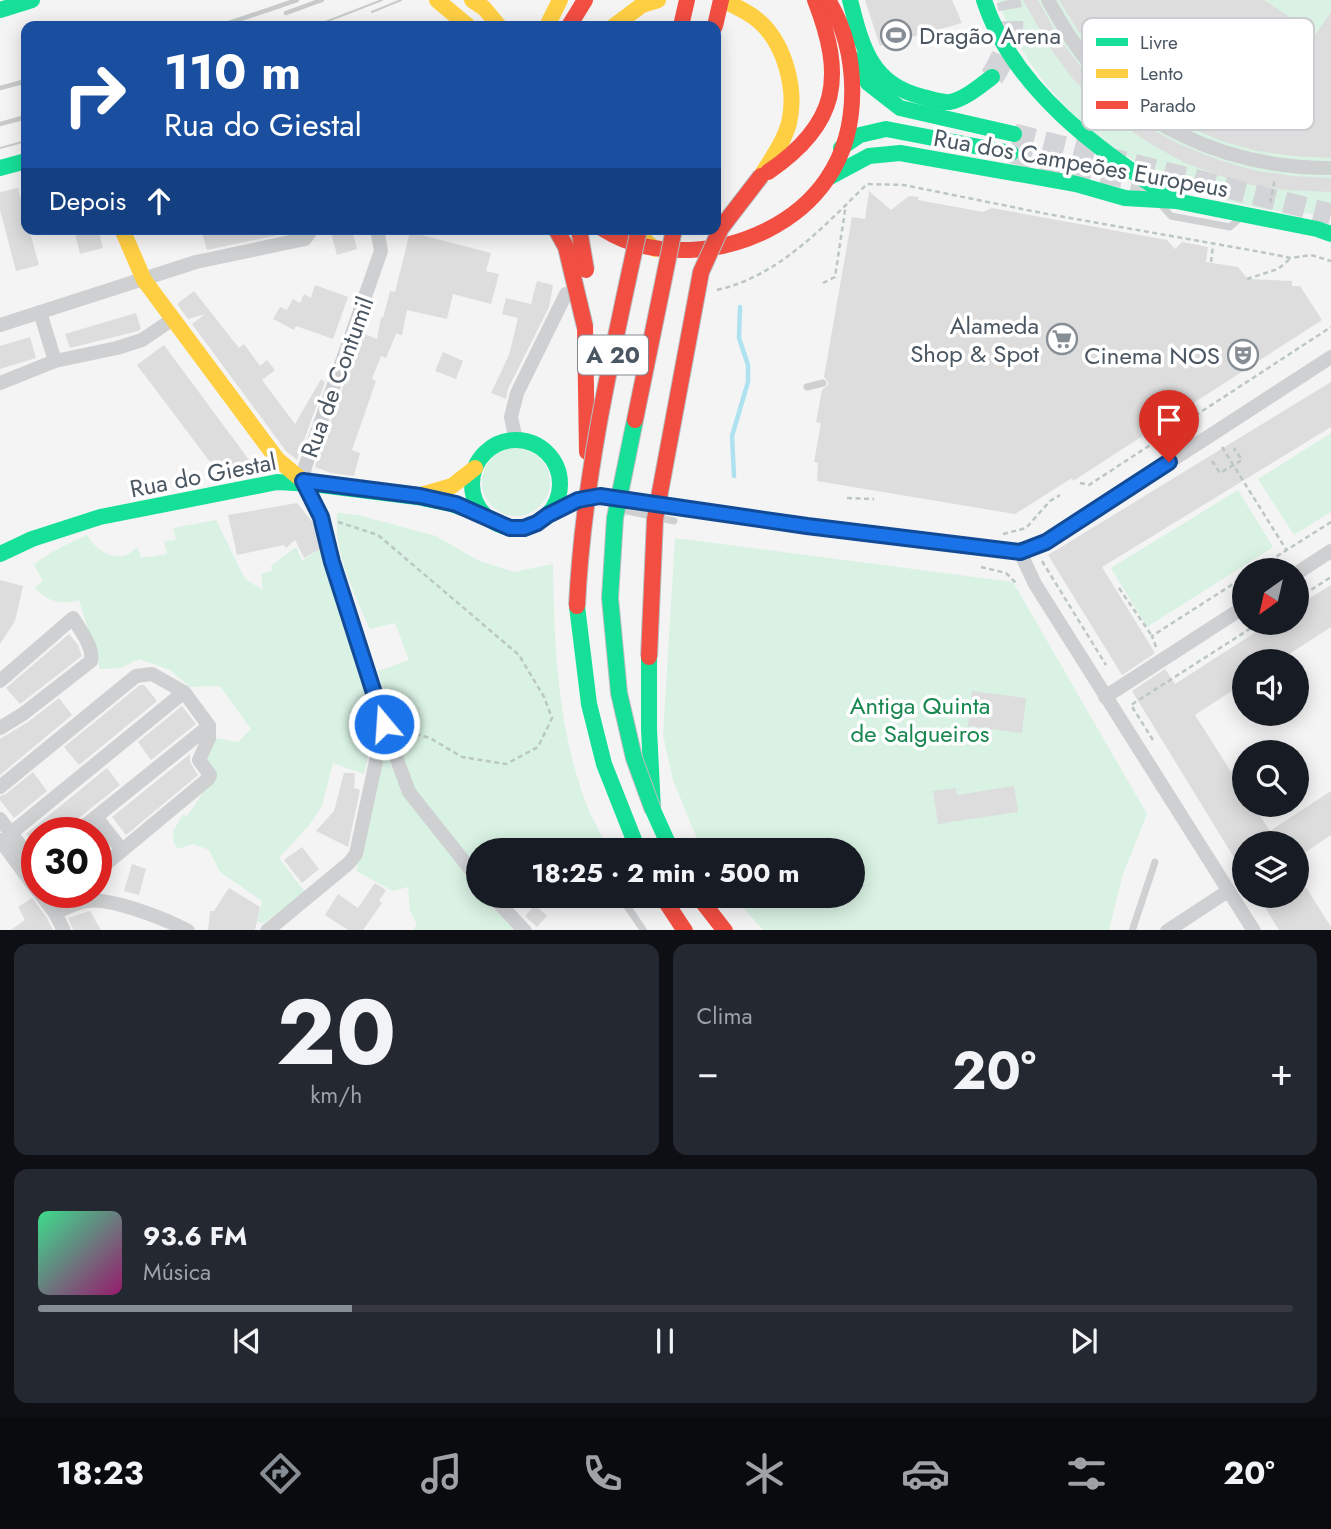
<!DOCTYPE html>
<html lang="pt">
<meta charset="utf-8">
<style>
:root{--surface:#171b24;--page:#242831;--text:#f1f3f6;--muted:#9ea1a6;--line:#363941;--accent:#868d94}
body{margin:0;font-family:Jost,sans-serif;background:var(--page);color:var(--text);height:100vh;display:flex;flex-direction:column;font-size:26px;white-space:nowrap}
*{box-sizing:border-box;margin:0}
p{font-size:23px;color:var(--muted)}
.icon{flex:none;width:38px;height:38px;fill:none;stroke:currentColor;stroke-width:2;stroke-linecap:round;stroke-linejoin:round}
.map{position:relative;height:930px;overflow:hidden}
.panel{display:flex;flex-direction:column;gap:14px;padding:14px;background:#0d0f14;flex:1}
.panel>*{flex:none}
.banner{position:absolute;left:21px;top:21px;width:700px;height:214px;border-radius:14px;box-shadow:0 4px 18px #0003;background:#1a4fa0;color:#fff;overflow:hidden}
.needle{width:46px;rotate:214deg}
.tools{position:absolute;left:1232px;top:558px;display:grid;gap:14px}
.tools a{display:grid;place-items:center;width:77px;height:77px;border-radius:50%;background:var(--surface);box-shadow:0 4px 18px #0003;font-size:35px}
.speed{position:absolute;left:21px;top:817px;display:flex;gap:14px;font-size:35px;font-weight:700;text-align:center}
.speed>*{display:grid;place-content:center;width:91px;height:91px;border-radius:50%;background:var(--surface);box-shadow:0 4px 18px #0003;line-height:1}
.speed .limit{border:10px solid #d22;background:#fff;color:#111}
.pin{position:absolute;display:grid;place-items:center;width:60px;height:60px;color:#fff;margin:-72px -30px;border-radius:50% 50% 50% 0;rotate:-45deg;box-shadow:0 0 7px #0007}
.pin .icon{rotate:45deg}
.me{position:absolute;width:77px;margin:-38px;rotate:342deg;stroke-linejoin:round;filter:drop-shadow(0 0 5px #0008)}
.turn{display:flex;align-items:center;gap:24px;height:147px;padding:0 28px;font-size:32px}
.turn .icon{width:91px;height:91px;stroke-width:2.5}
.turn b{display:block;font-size:49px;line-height:60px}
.then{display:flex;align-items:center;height:66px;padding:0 28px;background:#0003;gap:14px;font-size:26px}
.big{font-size:52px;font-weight:700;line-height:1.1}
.panel .tile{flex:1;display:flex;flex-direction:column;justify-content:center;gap:10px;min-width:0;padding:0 24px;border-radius:14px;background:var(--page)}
.panel .dial{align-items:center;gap:0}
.dial b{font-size:91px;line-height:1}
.song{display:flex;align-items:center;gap:21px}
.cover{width:84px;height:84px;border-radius:10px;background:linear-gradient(135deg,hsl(150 70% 55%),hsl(320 70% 35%))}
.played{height:7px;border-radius:4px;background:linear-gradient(90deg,var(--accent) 25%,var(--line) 25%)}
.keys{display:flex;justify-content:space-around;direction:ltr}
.heat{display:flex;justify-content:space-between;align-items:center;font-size:38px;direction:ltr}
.panel .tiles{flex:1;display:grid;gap:14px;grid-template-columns:1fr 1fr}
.tile:last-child{grid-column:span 2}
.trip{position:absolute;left:466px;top:838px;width:399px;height:70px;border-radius:35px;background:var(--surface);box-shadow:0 4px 18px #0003;font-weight:700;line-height:70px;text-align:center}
.tab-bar{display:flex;height:112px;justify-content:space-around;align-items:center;background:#090b0e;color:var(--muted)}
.tab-bar .icon{width:49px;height:49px}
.tab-bar .active{color:var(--accent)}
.tab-bar b{font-size:32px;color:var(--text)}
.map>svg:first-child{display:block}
</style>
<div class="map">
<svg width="1331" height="931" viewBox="0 0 1331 931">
<rect width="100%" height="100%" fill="#f4f4f4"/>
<g fill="#d9f2e3">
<path d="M997,0h334v214c-143,2 -280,-78 -334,-214z"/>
<path d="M1331,433v79l-37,23 -36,-56z"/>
<circle cx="516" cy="482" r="34"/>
<path d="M1238,490l35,57 -126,80 -36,-59z"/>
<path d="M337,513l21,2 78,21 41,24 37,12 39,-8c1,77 4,155 29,228 6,20 18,40 27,58h-131v21l-62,-78 -14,-37 -24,-85 31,-11 -14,-37 -25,6c-16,-36 -36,-76 -33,-116z"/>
<path d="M216,520l29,59 18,11 -2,-16 11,-3 -1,-5 25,-19 6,14 19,-13 55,170 -12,56 -31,-11 -11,43 -12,18 -31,34 26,34 -41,31 -7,-1 5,-21 -42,-29 -11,-22 -15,-6 -17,5 -4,-8 1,-6 -2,-2 11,-19 4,2 26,-38 -11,-17 12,-23 24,4 13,-13 -31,-43 -30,1 -20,-17 -31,-11 -18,9 -21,1 -21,-69c-17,5 -33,2 -44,-13l8,-6 -9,-16c16,-14 34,-21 53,-30 11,18 33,31 50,12l4,11 26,-4 -3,-13 12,-1 -3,-12z"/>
<path d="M675,538l338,44 134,232 -24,60 -14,56h-346l-17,-19 -11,-15h117v-46h-147l-9,-14 -23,-56 -10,-45z"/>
<path d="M385,752l19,41 74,98v5h3l34,34h-102l4,-5 -7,-15 -2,-23 -15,4 -37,-20z"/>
</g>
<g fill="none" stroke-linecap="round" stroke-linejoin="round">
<path stroke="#aee2f0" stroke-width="4.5" d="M734,476l-2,-40 16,-54v-17l-9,-27 1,-31"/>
</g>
<g fill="#ddddde">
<path d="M865,0h87l10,23 -82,23z"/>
<path d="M1023,0h15l21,38 27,36 29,29 31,23 33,18 37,15 37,11 39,6 39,2v14l-44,-2 -35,-5 -34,-10 -33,-12 -31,-17 -29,-19 -27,-23 -25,-25 -21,-28z"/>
<path d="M1059,0h205l52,34 15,-22v146l-37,-2 -37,-5 -35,-10 -34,-14 -32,-18 -29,-21 -26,-26 -23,-31z"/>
<path d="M18,188l8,31v10h3l10,36 -23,6 -16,-61v-18z"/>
<path d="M869,191l22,19 18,-14 10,1 -1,3 65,12 9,-4 175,32 8,9 7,-7 26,5 -2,15 32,5 10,12 44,2v5h8l22,34 -249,161 -1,-3 -57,36 -198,-33 1,-18 -4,-1 7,-39 -5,-1 6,-32 7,-6 -5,-7 28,-160 13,2z"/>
<path d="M74,229h24l5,19 -23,6z"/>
<path d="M216,229h76v3l-85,18 -5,-17z"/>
<path d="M330,229h22l5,20 -20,6z"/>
<path d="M410,232l81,21 -5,18 13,3 -8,30 -38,-10 -6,25 -40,-9 -5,25 -6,-1 -10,24 -5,-2 -9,23 4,2 -24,69 8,3 -6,23 -23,-3 -16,-6 47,-134 15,6 4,-22 2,1 7,-27 5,1z"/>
<path d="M537,281l16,4 -4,22 -41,82 -2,10 -15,-6 18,-38 9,-37 -16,-4 4,-16 25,6z"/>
<path d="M315,285l33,12 -15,42 -37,-13 -2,4 -21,-11 7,-12 7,3 6,-11 7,4 4,-9 7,4z"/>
<path d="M194,291l45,57 5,-4 16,22 7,-6 8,10 -13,10 33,44 26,-45 4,3 -28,78 -11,-9 -94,-127 13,-10 -17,5 -11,-15z"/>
<path d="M136,313l5,16 -3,2 -68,17 -5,-14z"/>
<path d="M30,337l6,21 -36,11v-23z"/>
<path d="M164,345l85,115 -26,19 -86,-114z"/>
<path d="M443,352l20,9 -7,18 -21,-8z"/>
<path d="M1331,382v45l-229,140 53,86 -33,22 -74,-120z"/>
<path d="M297,503l17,21 6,25 -16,9 -9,-18 -9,8 -2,-3 -47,10 -9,-40z"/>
<path d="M0,580l23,6 -8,35 -15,23z"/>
<path d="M1331,585v42l-54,35h-33v21l-49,32 49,77v13h9l17,26 61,-40v44l-34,23v-14h-53v30l-112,-183 33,-22 10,15 95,-61h27v-17z"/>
<path d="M69,634l9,11 4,11 -62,48 -14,-16z"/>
<path d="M140,685h4l13,16 -78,64 -15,-18z"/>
<path d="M972,691l54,7 -4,35 -54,-7z"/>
<path d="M59,698l13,17 -72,60v-36l28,-17z"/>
<path d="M182,706l14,18 -45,36 -13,-18z"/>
<path d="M190,754v8l8,13 -72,60 -14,-18z"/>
<path d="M107,768l13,17 -50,40 -3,8h-30v15l-11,-14z"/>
<path d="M33,772l14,19 -33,27 -14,-18v-4l6,-2z"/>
<path d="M344,773h11l-1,15 6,2 -12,57 -32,-16 18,-20z"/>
<path d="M1014,786l4,26 -80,12 -5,-33 23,-3 1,7z"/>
<path d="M302,847l17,22 -17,14 -18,-23z"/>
<path d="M132,864l14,5 -7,26 -15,-4z"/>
<path d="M1297,873l34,54v3h-52l-21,-34h39z"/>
<path d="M375,883l11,7 -7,11 3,2 -19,27h-15l-23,-15 13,-21 20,14z"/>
<path d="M229,888l31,19 -5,23h-47l2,-19h4z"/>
<path d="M32,898l15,20 6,12h-42l14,-10 -7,-13z"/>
<path d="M535,905l12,11 -10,11 -12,-11z"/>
<path d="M90,911l11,19h-28l-5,-12z"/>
</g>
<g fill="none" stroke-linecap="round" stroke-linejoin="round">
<g stroke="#d2d4d7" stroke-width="21" stroke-dasharray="21 10" stroke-linecap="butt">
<path d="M1014,134l317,80"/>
<path d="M1011,153l138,30"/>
</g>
<path stroke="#d2d4d7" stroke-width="24" stroke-dasharray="24 12" stroke-linecap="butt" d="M992,77c15,-25 25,-48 16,-77"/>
<g stroke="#bcc7c4" stroke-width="2.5" stroke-dasharray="5 3.5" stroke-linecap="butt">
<path d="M1270,203l5,-24"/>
<path d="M1211,262l2,-17"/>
<path d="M1247,279l31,-10 13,-11"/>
<path d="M823,283l12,-6 11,-73"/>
<path d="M717,290c62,-14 106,-63 150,-106l37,1 138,28 219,39 30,6 20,-3 20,6"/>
<path d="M1222,447l65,104"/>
<path d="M1212,461l8,12 22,-13 -8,-12"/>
<path d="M1080,483l9,2 242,-158"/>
<path d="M847,498l27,1"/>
<path d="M338,522l40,13 141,120 25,42 8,21 -14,29 -32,17 -44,-7 -32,-19 -29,-8"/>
<path d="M1003,534l23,-6 24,-27 10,-6"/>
<path d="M1042,561l64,104"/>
<path d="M981,567l25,6 12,12"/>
<path d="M1255,570l76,-48"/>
<path d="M1119,588l33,48"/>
<path d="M1297,599l34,-22"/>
<path d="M1156,647l-4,-11 92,-59"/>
<path d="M1153,740l-22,-35 128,-82"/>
</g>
<g stroke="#ced0d2" stroke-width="7">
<path d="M1162,206l9,10 59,11 10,-9"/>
<path d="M807,387l16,-4"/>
<path d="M623,510l51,11"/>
<path d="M620,896l24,35"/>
<path d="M1132,931l23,-69"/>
</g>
<g stroke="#ced0d2" stroke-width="14">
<path d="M1048,0c7,12 14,25 22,37 58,89 158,131 261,131"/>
<path d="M40,312l15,49"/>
<path d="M0,325l196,-63 109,-23 7,-10"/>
<path d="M0,383l55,-22 62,-13 25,-8 31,-21"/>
<path d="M516,440l-5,-23 6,-24 49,-99"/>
<path d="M600,496l182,26 238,30 26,-10 285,-185"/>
<path d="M1020,552l15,32 219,347"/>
<path d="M1297,573l34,-22"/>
<path d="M0,681l73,-63c7,12 21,29 18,43l-68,53 -23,14"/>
<path d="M184,692l25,34"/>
<path d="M1105,697l139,-90"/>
<path d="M384,724l25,68 69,87"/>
<path d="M0,787l136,-111 16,-2 32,18 -174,142"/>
<path d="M96,817l26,33"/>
<path d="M0,819l37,48"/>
<path d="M76,833l133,-107v12l-10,22 11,15 -2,4 -112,93"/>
<path d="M0,840l37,50"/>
<path d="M39,892l16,21 9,18"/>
<path d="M55,892l12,14"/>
<path d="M492,896l33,35"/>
<path d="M55,913c10,-5 20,-10 31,-12 24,-4 80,18 102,30"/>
<path d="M267,931l82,-68 7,-9 28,-130 -51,-162 -11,-45 -19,-36 2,-14 76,-216 -4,-22"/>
<path d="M1167,931l61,-40"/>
</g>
<g stroke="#16e098" stroke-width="16">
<path d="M850,0c12,47 21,85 73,97 9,2 18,6 27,5 15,-3 30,-16 42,-25"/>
<path d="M984,0c29,90 117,152 192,201"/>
<path d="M0,10l32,-10"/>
<path d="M852,58l16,25 32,25 114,26"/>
<path d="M841,148l19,-13 26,-6 125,24"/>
<path d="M0,168l26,-7"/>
<path d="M828,178l41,-22 31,-3 176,31 49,14 51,3 141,28 14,5"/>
<circle cx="516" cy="484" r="44"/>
<path d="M0,554l32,-15 68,-22 177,-35 35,2 105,13 34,7 34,12"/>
<path d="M577,606l12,98 15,60 34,86"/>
<path d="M649,657v72l4,81 18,40"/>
</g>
<g stroke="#ffcf43" stroke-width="16">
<path d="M437,0l31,26"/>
<path d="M472,0l12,8 15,18"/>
<path d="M722,0c13,6 27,12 38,22 25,23 37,68 29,101 -5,19 -18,36 -28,53"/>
<path d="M547,26l13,-26"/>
<path d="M614,26l28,-21 16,-5"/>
<path d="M122,229l22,51 133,179 26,22"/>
<path d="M632,229l23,20"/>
<path d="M421,495l31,-9 23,-18"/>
</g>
<g stroke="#f24e42" stroke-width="16">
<path d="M569,26l16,-26"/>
<path d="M681,26l6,-26"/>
<path d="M715,26l6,-26"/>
<path d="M768,172c71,-48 77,-95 47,-172"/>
<path d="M603,229c27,17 55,22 87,21 52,-2 107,-27 137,-71 35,-51 32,-128 1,-179"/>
<path d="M585,327l2,125"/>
<path d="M662,896l23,35"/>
<path d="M698,896l27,35"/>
</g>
<g stroke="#c9cacc" stroke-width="2">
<path d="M372,12l29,-12"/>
<path d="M315,26l67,-26"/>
<path d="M0,148l26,-7"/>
</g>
<g stroke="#c9cacc" stroke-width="4.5">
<path d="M286,13l36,-13"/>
<path d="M220,26l77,-26"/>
<path d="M0,88l26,-7"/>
<path d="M0,124l26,-7"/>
</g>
<g stroke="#b9bec3" stroke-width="18" stroke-linecap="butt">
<path id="fast-bridge" d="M635,420l-20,98 -5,80 9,95 15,65 19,52"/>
</g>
<g stroke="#b9bec3" stroke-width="18" stroke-linecap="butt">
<g id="jam-bridge">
<path d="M556,229l10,18 19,80"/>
<path d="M579,229l7,41"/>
<path d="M635,420l39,-191"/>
<path d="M577,606c6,-128 35,-252 62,-377"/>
<path d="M649,657l6,-138 46,-247 20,-44 40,-52"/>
</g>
</g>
<use href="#fast-bridge" stroke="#16e098" stroke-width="16"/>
<use href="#jam-bridge" stroke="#f24e42" stroke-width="16"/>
</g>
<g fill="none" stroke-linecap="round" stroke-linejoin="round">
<g stroke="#114b97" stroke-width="18">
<path id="route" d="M384,724l-52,-162 -11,-45 -18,-36 117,15 36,8 54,24h14l13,-5 11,-8 30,-15 22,-4 207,30 213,26 26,-10 123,-80"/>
</g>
<use href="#route" stroke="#1a73e8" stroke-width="12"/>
</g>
<defs>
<g id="stadium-ring" transform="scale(1.575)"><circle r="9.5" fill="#fff" stroke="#868d94" stroke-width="1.5"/><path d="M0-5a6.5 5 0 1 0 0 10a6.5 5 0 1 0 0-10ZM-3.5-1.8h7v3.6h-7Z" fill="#868d94"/></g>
<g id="supermarket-ring" transform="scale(1.575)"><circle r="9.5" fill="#fff" stroke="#868d94" stroke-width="1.5"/><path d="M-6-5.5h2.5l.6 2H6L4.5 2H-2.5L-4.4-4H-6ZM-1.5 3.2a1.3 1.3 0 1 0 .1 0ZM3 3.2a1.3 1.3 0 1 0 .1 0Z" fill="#868d94"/></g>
<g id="theatre-ring" transform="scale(1.575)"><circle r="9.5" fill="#fff" stroke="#868d94" stroke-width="1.5"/><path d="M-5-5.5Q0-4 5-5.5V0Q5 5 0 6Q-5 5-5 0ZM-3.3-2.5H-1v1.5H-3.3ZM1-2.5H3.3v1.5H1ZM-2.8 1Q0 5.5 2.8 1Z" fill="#868d94"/></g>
</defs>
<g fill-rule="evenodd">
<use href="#stadium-ring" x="896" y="35"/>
<use href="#supermarket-ring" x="1062" y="339"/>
<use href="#theatre-ring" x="1243" y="355"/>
</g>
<g text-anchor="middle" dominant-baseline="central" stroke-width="7" stroke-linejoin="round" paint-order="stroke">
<rect fill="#fff" stroke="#808990" stroke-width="2" x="578" y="335.5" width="70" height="39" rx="5"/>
<g font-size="23" font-weight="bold" fill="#4a5661">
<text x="613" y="355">A 20</text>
</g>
<g font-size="24" fill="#4a5661" stroke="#fff" text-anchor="end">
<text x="919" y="35" text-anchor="start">Dragão Arena</text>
<text x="1039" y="325">Alameda<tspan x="1039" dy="28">Shop &amp; Spot</tspan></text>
<text x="1220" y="355">Cinema NOS</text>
</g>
<g font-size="24" fill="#4a5661" stroke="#fff">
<text transform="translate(1081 163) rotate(10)">Rua dos Campeões Europeus</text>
<text transform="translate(337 377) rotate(-70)">Rua de Contumil</text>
<text transform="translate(203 475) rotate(-11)">Rua do Giestal</text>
</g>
<g font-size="24" fill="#17864f" stroke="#fff">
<text x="920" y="705">Antiga Quinta<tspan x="920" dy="28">de Salgueiros</tspan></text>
</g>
</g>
<rect x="1082" y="18" width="232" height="112" rx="10" fill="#fff" stroke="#c9ccd0" stroke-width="2"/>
<rect x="1096" y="38" width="32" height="8" fill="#16e098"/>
<rect x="1096" y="69" width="32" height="9" fill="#ffcf43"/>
<rect x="1096" y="101" width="32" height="8" fill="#f24e42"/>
<g font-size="19" fill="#4a5661">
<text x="1140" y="49">Livre</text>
<text x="1140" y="80">Lento</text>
<text x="1140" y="112">Parado</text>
</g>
</svg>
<div class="tools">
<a><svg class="needle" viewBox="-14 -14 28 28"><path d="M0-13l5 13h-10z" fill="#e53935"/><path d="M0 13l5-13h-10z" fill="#9ea1a6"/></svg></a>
<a><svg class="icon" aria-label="sound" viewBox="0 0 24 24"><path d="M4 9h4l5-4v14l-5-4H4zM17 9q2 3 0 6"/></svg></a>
<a><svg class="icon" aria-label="search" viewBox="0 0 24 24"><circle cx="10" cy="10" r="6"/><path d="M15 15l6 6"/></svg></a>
<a><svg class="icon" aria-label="layers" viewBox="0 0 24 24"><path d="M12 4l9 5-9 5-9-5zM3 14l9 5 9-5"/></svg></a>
</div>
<div class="speed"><div class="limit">30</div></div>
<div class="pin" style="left:1169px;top:462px;background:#d93025"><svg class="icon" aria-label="arrive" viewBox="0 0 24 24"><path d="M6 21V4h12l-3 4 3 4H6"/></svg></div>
<svg class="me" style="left:384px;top:724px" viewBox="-20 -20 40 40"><circle r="17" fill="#1a73e8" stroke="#fff" stroke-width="3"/><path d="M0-11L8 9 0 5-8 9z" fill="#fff"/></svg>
<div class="trip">18:25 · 2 min · 500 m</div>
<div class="banner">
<div class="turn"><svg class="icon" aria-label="right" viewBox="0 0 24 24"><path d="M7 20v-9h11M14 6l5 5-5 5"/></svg><div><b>110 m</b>Rua do Giestal</div></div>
<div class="then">Depois<svg class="icon" aria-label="ahead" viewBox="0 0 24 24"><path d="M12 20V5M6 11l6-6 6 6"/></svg></div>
</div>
</div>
<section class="panel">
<div class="tiles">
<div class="tile dial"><b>20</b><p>km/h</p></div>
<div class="tile"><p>Clima</p>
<div class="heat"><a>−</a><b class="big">20°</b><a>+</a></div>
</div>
<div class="tile">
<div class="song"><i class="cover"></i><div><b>93.6 FM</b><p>Música</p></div></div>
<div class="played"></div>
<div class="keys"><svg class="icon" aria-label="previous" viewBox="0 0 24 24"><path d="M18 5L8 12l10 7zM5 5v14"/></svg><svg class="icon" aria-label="pause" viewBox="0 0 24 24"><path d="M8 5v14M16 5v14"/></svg><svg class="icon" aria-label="next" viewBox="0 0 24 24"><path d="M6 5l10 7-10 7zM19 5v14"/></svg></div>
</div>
</div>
</section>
<nav class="tab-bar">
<b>18:23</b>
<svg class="icon active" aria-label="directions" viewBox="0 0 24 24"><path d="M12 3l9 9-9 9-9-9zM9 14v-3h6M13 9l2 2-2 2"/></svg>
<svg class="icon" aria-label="music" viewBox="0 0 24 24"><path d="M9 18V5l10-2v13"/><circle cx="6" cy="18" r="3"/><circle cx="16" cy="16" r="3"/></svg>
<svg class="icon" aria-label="phone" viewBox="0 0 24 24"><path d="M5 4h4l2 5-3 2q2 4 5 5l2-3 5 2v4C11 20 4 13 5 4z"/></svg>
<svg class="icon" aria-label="climate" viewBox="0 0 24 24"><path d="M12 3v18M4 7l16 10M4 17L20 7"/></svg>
<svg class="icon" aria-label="car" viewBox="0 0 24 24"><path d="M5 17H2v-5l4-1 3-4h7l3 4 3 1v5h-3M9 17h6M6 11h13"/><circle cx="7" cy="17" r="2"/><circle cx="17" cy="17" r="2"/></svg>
<svg class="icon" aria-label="filters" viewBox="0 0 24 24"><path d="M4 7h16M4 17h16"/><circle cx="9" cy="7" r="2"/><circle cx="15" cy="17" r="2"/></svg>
<b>20°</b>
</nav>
